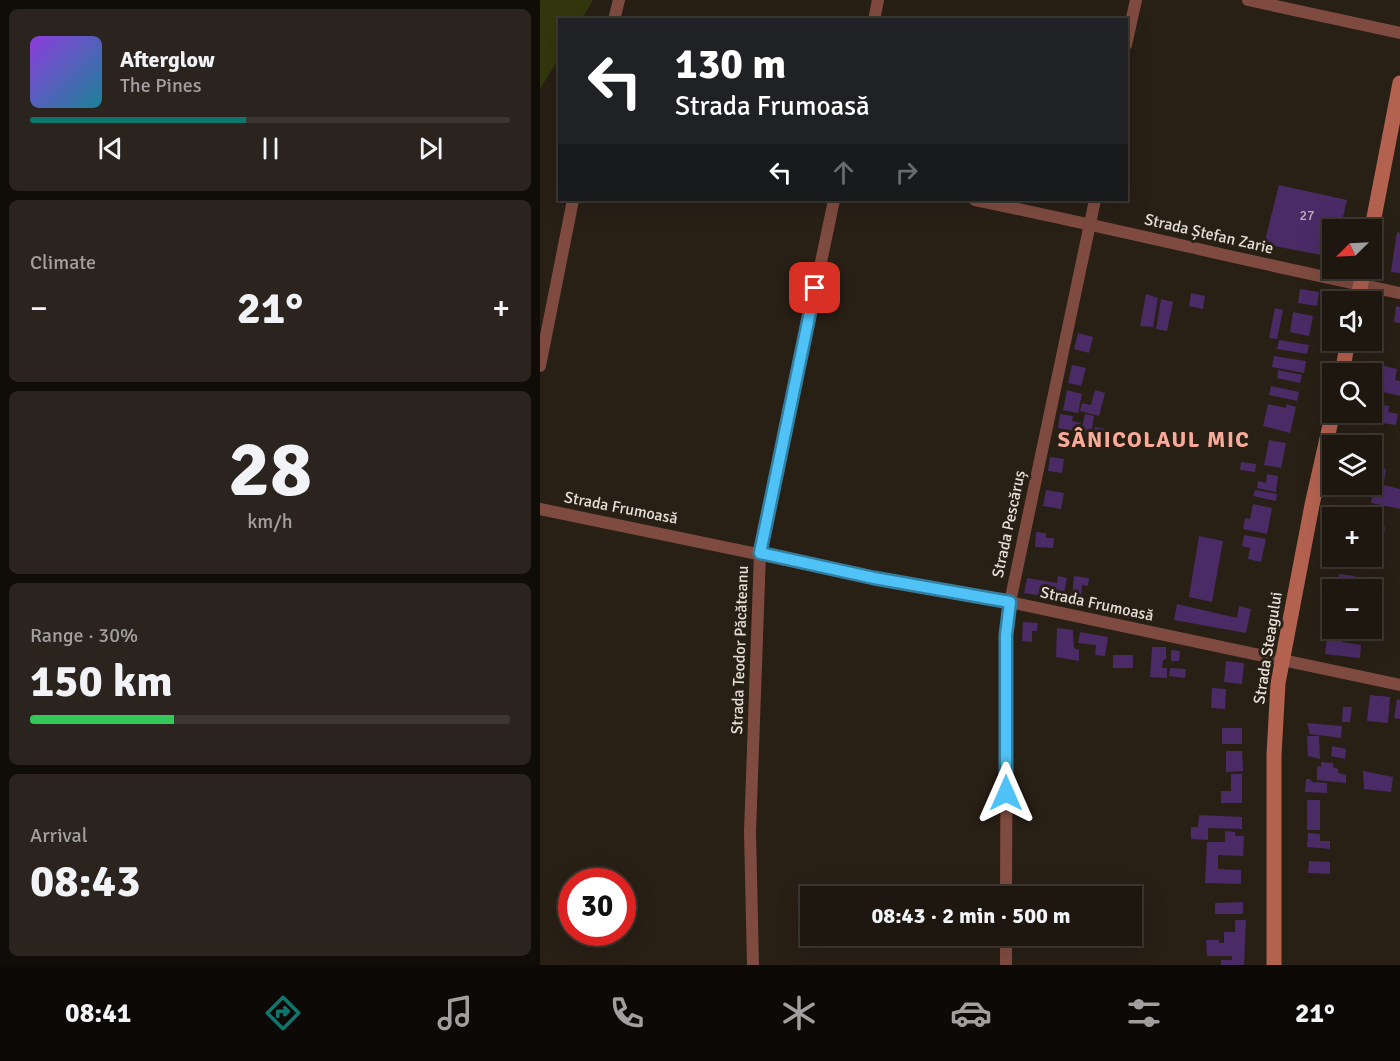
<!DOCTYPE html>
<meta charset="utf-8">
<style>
:root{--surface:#1e1710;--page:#2b241e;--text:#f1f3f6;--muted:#a19f9f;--line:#3c3630;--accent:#0f766e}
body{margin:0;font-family:Signika,sans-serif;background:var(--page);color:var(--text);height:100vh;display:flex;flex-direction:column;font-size:22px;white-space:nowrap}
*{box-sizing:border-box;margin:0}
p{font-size:20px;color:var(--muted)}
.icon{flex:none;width:33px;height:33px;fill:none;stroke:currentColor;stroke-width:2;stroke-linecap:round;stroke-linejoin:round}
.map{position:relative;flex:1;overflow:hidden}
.details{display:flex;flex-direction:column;gap:9px;padding:9px;background:#100d09;width:540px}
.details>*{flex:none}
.banner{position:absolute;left:18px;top:18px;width:570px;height:183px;border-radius:0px;box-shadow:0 6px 24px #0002,0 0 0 2px var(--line);background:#202124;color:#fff;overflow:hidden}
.needle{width:39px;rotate:246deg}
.buttons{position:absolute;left:782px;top:219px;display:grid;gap:12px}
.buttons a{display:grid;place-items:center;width:60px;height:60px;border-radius:0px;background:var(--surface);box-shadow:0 6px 24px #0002,0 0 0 2px var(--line);font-size:30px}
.speed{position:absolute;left:18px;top:868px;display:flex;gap:12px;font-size:30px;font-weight:700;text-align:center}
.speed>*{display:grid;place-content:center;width:78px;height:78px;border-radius:50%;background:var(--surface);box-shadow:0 6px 24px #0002,0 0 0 2px var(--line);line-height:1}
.speed .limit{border:9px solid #d22;background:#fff;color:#111}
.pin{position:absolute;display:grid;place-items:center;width:51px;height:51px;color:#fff;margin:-26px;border-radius:12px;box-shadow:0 3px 9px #0006}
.me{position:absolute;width:66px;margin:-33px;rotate:0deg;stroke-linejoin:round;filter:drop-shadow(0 0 4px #0008)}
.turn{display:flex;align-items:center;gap:21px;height:126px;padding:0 18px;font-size:27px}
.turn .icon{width:78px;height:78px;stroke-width:2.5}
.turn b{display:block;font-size:42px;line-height:51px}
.lanes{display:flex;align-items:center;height:57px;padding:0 18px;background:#0003;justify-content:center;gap:30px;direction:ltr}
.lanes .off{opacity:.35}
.big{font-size:45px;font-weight:800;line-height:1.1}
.details .tile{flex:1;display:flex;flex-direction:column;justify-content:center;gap:9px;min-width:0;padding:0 21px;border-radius:9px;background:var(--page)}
.details .dial{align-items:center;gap:0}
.dial b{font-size:78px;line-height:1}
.song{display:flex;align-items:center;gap:18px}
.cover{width:72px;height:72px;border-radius:9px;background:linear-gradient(135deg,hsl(270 70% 55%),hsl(190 70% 35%))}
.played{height:6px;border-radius:3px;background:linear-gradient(90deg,var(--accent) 45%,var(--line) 45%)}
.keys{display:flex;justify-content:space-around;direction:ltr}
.heat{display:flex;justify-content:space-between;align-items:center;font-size:33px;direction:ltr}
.charge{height:9px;border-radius:4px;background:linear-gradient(90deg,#34c759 30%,var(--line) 0)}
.trip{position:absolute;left:260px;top:886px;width:342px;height:60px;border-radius:0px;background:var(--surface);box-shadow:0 6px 24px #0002,0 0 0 2px var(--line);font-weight:800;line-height:60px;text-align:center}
.tab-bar{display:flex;height:96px;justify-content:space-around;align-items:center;background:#0c0906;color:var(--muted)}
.tab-bar .icon{width:42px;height:42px}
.tab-bar .on{color:var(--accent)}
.tab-bar b{font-size:27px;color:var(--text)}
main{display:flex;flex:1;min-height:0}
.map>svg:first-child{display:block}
</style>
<main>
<section class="details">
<div class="tile">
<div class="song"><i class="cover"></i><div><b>Afterglow</b><p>The Pines</p></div></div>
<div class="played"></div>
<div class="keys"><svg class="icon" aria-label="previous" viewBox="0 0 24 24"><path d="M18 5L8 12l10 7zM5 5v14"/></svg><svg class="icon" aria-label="pause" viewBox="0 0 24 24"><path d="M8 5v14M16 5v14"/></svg><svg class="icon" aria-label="next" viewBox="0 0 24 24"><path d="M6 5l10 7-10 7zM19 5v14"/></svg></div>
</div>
<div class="tile"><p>Climate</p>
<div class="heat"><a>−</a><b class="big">21°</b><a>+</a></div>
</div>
<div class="tile dial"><b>28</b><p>km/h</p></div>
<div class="tile"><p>Range · 30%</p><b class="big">150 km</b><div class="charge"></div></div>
<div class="tile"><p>Arrival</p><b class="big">08:43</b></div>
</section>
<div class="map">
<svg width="860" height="965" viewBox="0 0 860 965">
<rect width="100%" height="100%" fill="#281f15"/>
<path fill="#33370e" d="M0,0h53l-11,19 -22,1 -1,38 -19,31z"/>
<g fill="#4a2b66">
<path d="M739,185l68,15 -7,30h-8v27l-68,-13z"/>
<path d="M857,232l3,1v40l-9,-1z"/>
<path d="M760,289l19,3 -2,14 -19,-3z"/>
<path d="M651,293l14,3 -2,13 -14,-3z"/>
<path d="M606,294l12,4 -5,29 -13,-1z"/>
<path d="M621,299l12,3 -6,29 -11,-2z"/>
<path d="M856,306l4,1v16l-6,-1z"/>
<path d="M735,308l8,2 -6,29 -8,-1z"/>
<path d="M753,312l20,4 -4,20 -19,-4z"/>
<path d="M538,333l15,4 -4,16 -15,-4z"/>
<path d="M739,340l30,5 -2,9 -30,-5z"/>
<path d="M734,356l32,5 -2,12 -32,-6z"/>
<path d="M532,365l14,3 -5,18 -13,-3z"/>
<path d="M844,366l13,3 -2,11 5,1v15l-21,-5z"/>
<path d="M738,370l24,5 -2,8 -23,-5z"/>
<path d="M731,386l28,6 -2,9 -28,-6z"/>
<path d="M527,390l15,4 -4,19 -15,-3z"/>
<path d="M555,390l10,3 -6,23 -19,-5 2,-8 9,2z"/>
<path d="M728,404l18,4v-4l10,3 -6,26 -27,-7z"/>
<path d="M837,404l12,2 -1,6 10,2 -2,11 -22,-3z"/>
<path d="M520,414l13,2 -1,5 9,2 -2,9 -21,-4z"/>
<path d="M545,414l9,2 -3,18 -10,-2z"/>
<path d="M555,427l11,2 -2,10 -11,-2z"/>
<path d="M729,440l17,3 -5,25 -17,-3z"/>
<path d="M831,453l11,1 -3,14 7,1 -2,12 -13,-3z"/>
<path d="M510,457l14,2 -2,14 -14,-2z"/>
<path d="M701,462l15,2 -1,8 -15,-2z"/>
<path d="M727,474l11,2 -2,16 -19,-4 1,-7 8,2z"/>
<path d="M835,483l25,6v20l-29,-6z"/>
<path d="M506,490l18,3 -3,16 -18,-3z"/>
<path d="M715,490l22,4 -1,7 -23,-5z"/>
<path d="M713,504l19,4 -5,26 -24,-5 2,-11 5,1z"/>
<path d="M825,507l8,2 -1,7 -9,-2z"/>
<path d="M831,525l14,2 -2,12 -12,-2z"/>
<path d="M496,532l10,1v5h8l-1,10 -18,-1z"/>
<path d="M704,535l22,4 -5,23 -13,-3 2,-11 -8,-2z"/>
<path d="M659,536l24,5 -11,61 -23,-5z"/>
<path d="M799,574l16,2 -1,9 17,2 -1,3h-34z"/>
<path d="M518,576l9,2 -4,21 -39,-6 3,-15 30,5z"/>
<path d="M534,576l15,2 -1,8 -6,-1 -1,14 -9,-1z"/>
<path d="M637,604l60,14 2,-12 12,3 -5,24 -72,-13z"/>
<path d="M483,622l15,1 -1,8h-5v11l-10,-1z"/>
<path d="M517,628l16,2 1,18 5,2v11l-23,-4z"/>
<path d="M801,628h17l-1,7 -16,-6z"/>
<path d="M540,632l28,5 -3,19 -10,-1 1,-10 -18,-2z"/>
<path d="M788,632l15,2 -1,8 19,3 -1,13 -35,-4z"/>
<path d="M612,647h14v12l-3,1 -1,8h5v10l-17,-1z"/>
<path d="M631,650l9,1 -1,10h-8z"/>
<rect x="573" y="655" width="20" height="13"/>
<path d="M686,661l18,2 -2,21 -18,-2z"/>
<path d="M630,668l16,1 -1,9 -16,-2z"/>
<path d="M672,688l14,1 -1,20 -14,-1z"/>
<path d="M830,695l20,2 -2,26 -21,-2z"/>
<path d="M857,699l3,1v19l-6,-1z"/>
<path d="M803,707h9l-2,15h-8z"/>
<path d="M767,723l35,3 -1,12 -31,-4z"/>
<rect x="682" y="728" width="20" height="16"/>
<path d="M767,736h12l1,23 -12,-3z"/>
<path d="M792,746l14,3 -1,10 -14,-3z"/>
<path d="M686,751h16l1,20 -17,1z"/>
<path d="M781,762l12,1v4l5,2v4l8,2v8l-29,-3v-14l4,1z"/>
<path d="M823,771l30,6 -2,15 -27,-3z"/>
<path d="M691,774h11v29h-21v-12h10z"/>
<path d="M766,779h4l2,3 15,1v10l-22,-1z"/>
<rect x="767" y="800" width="13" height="30"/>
<path d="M659,815l43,2v12l-34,-1v12l-17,-1v-12h7z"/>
<path d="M685,831l10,1v4h9l-1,20 -25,-1v14l23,1v14l-36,-1 2,-41h18z"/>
<path d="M768,833l12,1v7h10v8l-23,-2z"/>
<path d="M769,861l21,1v12l-22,-1z"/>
<path d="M703,902v12h-28v-11z"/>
<path d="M695,920h11l-2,45h-23v-5h11v-4h-25l-1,-16h13v3h5v-11h11z"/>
</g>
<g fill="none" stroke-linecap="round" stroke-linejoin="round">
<g stroke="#7f4b40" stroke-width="12">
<path d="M708,0l152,33"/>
<path d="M74,20l5,-20"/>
<path d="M334,20l4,-20"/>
<path d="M586,45l10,-45"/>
<path d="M435,200c142,29 283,64 425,93"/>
<path d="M0,366l33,-166"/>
<path d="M0,509l334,69 136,24 390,83"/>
<path d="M466,897l1,-262 3,-33 85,-402"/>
<path d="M213,965l-3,-133 10,-279 74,-353"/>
<path d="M466,965v-29"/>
</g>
<g stroke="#b46250" stroke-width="15">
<path d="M831,233l29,-150"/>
<path d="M817,302l7,-34"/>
<path d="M802,374l6,-34"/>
<path d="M734,965v-210l4,-72 34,-178 21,-93"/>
</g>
</g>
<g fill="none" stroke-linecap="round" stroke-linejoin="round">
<g stroke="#337fa1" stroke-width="15">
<path id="route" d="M275,288l-55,265 114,25 136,24 -4,33v158"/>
</g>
<use href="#route" stroke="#4fc3f7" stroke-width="10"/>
</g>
<g text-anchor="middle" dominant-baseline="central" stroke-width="6" stroke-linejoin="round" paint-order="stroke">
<g font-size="14" fill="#beb2bc">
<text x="767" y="215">27</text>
</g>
<g font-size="16" fill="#e5dfd8" stroke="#281f15">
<text transform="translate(669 234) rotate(13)">Strada Ștefan Zarie</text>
<text transform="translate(81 508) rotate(11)">Strada Frumoasă</text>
<text transform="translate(469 524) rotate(-78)">Strada Pescăruș</text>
<text transform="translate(557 604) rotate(12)">Strada Frumoasă</text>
<text transform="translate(728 648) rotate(-81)">Strada Steagului</text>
<text transform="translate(200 650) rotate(-88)">Strada Teodor Păcăteanu</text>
</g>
<g font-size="22" font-weight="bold" letter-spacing="1.5" fill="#fba998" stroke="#281f15">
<text x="614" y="439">SÂNICOLAUL MIC</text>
</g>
</g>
</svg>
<div class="buttons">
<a><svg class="needle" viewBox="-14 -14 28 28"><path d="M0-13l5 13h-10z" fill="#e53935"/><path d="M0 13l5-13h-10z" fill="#a19f9f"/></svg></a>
<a><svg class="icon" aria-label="sound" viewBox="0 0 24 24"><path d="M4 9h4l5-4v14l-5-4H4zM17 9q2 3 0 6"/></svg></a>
<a><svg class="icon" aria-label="search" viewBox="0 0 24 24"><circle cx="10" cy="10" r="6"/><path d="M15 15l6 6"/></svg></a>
<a><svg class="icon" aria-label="layers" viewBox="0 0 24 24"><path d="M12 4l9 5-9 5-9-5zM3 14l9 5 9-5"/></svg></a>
<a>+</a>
<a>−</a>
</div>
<div class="speed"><div class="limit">30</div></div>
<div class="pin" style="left:275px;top:288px;background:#d93025"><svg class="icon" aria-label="arrive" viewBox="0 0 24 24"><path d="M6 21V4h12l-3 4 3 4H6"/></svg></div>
<svg class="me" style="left:466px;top:793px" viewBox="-20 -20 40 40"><path d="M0-17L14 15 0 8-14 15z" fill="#4fc3f7" stroke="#fff" stroke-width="4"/></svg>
<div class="trip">08:43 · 2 min · 500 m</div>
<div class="banner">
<div class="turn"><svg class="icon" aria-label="left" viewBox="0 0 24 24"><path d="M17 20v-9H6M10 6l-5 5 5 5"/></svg><div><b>130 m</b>Strada Frumoasă</div></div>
<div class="lanes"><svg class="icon" aria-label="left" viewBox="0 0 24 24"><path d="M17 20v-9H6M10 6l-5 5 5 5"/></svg><svg class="icon off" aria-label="ahead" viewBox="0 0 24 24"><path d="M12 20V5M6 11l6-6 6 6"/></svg><svg class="icon off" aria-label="right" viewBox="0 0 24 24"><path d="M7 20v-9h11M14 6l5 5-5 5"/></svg></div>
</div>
</div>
</main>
<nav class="tab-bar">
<b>08:41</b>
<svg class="icon on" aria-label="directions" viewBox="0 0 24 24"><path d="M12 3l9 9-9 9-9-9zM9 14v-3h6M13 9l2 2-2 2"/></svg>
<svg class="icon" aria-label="music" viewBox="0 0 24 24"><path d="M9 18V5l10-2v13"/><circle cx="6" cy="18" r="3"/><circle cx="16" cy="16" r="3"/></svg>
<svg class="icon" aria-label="phone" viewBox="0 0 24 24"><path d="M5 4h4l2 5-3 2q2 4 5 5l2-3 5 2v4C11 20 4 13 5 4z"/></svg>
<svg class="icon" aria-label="climate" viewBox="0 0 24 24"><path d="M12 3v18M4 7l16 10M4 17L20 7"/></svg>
<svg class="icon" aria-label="car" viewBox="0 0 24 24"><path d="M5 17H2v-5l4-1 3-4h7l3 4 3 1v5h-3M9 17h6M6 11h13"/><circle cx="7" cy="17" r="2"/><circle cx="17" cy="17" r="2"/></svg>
<svg class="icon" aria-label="filters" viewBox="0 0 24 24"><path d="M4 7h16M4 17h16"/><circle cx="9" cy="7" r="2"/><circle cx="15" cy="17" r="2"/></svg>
<b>21°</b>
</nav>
